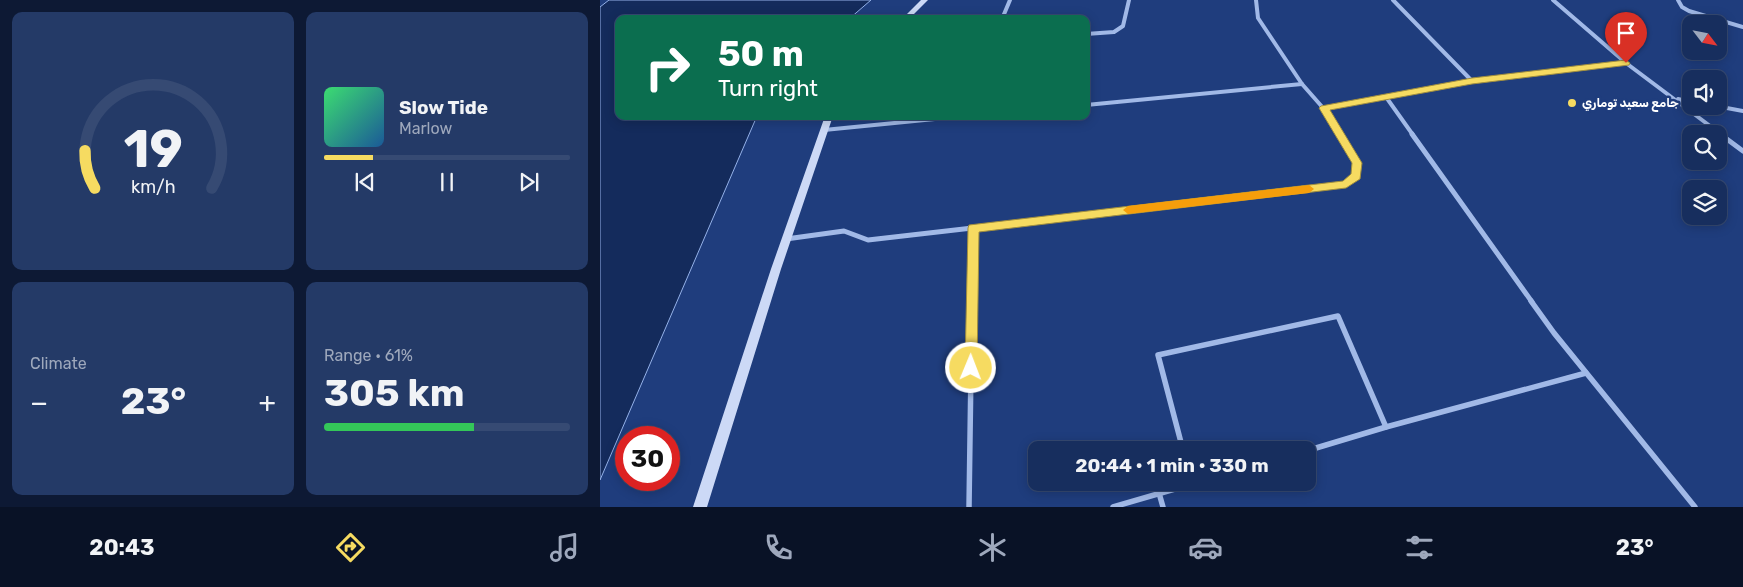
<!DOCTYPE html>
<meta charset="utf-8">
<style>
:root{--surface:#172e5e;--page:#243a67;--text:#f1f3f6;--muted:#9ea8bc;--line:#364a73;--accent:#f6db61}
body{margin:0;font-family:Rubik,Cairo,sans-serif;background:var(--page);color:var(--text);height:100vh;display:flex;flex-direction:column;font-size:19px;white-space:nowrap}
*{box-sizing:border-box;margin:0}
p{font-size:16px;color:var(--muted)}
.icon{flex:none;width:28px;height:28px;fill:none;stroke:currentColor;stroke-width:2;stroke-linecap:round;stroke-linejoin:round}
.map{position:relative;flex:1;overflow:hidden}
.sheet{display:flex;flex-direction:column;gap:12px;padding:12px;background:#0d1934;width:600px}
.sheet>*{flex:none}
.banner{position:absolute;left:15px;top:15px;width:475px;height:105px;border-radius:10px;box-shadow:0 2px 12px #0003,0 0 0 1px var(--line);background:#0b6e4f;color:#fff;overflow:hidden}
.needle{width:32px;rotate:122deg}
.fabs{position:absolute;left:1082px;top:15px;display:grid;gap:10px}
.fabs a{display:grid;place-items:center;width:45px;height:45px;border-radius:10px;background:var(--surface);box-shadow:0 2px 12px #0003,0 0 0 1px var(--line);font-size:25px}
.speed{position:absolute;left:15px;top:426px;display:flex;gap:10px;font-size:25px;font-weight:700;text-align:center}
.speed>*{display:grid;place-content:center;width:65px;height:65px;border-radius:50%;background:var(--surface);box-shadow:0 2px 12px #0003,0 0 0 1px var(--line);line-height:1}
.speed .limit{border:8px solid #d22;background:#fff;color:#111}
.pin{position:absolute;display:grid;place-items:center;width:42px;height:42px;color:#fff;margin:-51px -21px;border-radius:50% 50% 50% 0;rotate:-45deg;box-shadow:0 0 5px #0007}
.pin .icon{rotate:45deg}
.me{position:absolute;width:55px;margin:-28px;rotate:1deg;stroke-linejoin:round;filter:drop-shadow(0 0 4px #0008)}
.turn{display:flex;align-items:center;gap:18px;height:105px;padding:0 20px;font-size:22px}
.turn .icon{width:65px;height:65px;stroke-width:2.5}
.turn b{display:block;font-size:35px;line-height:42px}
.big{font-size:38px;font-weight:700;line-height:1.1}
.sheet .widget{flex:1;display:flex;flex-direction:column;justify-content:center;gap:8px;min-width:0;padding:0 18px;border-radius:10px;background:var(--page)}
.sheet .dial{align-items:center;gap:0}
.dial svg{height:130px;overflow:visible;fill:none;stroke:var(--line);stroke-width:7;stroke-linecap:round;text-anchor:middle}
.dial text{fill:var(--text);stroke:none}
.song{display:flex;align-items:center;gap:15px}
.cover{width:60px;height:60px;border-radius:8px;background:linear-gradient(135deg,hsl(140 70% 55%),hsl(210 70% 35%))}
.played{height:5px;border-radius:2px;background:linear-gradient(90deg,var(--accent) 20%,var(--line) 20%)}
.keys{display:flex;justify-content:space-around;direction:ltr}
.heat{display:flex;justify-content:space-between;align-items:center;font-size:28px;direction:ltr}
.charge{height:8px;border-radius:4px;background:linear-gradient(90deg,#34c759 61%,var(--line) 0)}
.sheet .tiles{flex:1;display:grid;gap:12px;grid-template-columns:repeat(2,1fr)}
.trip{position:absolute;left:428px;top:441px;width:288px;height:50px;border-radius:10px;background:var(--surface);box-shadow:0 2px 12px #0003,0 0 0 1px var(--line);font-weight:700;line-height:50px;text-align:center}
.tab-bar{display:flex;height:80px;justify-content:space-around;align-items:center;background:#091226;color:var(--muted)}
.tab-bar .icon{width:35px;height:35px}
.tab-bar .selected{color:var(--accent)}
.tab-bar b{font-size:22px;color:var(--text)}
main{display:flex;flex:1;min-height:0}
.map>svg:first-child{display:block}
</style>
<main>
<section class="sheet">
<div class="tiles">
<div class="widget dial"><svg viewBox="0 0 100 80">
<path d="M14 69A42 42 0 1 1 86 69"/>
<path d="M14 69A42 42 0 0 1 8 46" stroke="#f6db61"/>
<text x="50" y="56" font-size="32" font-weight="700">19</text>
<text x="50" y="72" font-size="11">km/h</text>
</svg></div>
<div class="widget">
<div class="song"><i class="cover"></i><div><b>Slow Tide</b><p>Marlow</p></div></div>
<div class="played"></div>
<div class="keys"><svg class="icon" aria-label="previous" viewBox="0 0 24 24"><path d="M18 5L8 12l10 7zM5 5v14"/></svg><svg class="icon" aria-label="pause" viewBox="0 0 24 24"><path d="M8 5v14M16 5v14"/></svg><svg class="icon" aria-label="next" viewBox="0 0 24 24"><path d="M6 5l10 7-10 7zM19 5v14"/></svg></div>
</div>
<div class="widget"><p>Climate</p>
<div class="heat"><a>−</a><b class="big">23°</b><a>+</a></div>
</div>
<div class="widget"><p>Range · 61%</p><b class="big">305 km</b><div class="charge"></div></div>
</div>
</section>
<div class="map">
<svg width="1143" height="507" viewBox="0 0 1143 507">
<rect width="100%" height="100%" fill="#1f3d7d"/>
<path fill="#142b5c" stroke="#95b2e9" d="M9,0h262l-22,19h-230v97h138l-157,364v-473z"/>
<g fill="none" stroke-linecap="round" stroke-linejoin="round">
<g stroke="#a1b9e7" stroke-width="4">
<path d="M656,0l2,18 44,66 22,25"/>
<path d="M793,0l79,81"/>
<path d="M953,0l73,63 96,72"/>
<path d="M1078,0l4,7 7,4 54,16"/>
<path d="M402,19l8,-19"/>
<path d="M486,34l28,-2 9,-6 6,-26"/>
<path d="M786,97l27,38"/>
<path d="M1078,99l13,3"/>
<path d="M486,105l216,-21"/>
<path d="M1116,106l27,5"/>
<path d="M224,130l141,-14"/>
<path d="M740,135l-16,-26 148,-28 154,-18"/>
</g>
<g stroke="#a1b9e7" stroke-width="5">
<path d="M812,134l120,168"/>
<path d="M1120,134l23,17"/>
<path d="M186,239l58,-8 24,9 478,-55 10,-9 1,-13 -18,-29"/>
<path d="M372,302l1,-74"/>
</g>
<g stroke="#a1b9e7" stroke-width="5.5">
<path d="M931,301l23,32 141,174"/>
<path d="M583,450l-25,-95 180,-39 48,111"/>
<path d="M706,451l80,-24 200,-54"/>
<path d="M559,493l4,14"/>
<path d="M369,507l3,-206"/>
<path d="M513,507l86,-25"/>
</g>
<g fill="#ccd9f6" fill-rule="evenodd">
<path d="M321,0h7l-19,19h-7z"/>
<path d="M225,116h8l-52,153 -74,238h-14l78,-238z"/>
</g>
</g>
<path fill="#f6db61" stroke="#a08e3f" d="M1026,60l4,3 -1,2 -157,19 -142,26 32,53 -2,16 -14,9 -367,44 -2,136 -1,4 -5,2 -5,-2 -1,-4 3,-140 1,-3 374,-44 8,-7 1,-11 -33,-55 2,-2 151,-28z"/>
<path fill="#f59e0b" d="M709,185l5,4 -5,4 -181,21 -5,-4 5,-4z"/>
<circle fill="#f6db61" stroke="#1f3d7d" stroke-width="2" cx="972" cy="103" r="5"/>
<g text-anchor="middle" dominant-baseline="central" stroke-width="5" stroke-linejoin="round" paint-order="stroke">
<g font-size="12" font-weight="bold" fill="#fff" stroke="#1f3d7d" text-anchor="start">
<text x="982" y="103">جامع سعيد توماري</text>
</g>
</g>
</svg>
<div class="fabs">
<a><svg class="needle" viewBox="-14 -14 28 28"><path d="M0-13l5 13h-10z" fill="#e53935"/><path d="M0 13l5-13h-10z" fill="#9ea8bc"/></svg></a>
<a><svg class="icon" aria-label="sound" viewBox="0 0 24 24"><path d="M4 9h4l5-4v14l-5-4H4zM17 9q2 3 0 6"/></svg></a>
<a><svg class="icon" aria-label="search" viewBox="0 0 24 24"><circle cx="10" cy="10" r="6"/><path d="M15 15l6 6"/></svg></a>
<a><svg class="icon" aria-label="layers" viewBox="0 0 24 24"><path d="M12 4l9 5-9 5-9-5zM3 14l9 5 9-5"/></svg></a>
</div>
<div class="speed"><div class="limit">30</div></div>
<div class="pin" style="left:1026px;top:63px;background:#d93025"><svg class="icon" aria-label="arrive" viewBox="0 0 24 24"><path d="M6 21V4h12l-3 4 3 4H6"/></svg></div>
<svg class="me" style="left:371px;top:368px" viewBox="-20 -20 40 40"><circle r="17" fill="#f6db61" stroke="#fff" stroke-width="3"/><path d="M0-11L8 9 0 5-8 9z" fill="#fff"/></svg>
<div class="trip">20:44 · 1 min · 330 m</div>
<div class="banner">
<div class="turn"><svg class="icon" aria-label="right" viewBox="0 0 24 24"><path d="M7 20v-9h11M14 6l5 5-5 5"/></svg><div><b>50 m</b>Turn right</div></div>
</div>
</div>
</main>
<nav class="tab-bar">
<b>20:43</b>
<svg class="icon selected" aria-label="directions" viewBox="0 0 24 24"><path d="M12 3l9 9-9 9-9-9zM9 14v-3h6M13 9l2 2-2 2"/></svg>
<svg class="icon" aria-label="music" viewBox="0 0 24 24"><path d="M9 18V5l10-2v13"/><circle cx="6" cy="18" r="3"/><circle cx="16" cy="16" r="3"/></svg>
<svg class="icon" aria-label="phone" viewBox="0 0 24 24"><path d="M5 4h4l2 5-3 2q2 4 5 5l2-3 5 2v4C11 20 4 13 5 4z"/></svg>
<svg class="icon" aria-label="climate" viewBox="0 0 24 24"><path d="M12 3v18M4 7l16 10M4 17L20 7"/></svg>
<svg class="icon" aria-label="car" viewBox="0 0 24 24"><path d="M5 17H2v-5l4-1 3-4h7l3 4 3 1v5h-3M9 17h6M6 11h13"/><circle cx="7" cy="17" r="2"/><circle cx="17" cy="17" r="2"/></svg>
<svg class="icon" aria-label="filters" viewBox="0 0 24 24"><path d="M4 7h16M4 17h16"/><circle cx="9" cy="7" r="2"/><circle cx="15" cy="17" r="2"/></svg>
<b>23°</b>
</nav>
